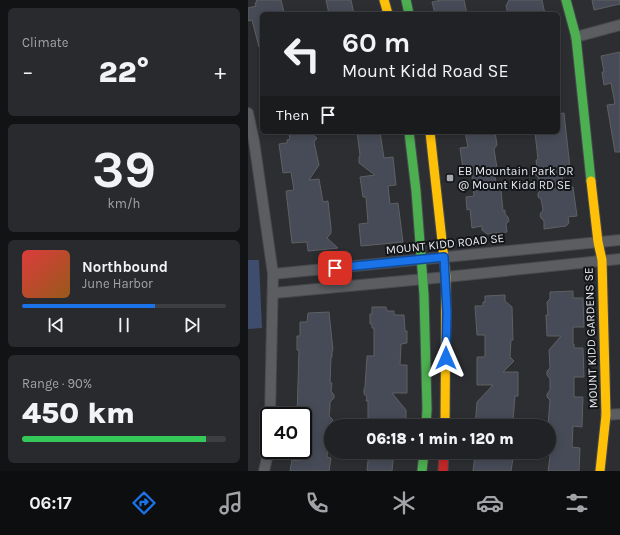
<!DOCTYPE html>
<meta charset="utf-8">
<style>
:root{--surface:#212225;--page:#292a2d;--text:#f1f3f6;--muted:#a2a4a7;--line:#3e3f42;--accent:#1a73e8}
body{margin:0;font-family:Karla,sans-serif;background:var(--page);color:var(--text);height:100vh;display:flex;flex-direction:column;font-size:15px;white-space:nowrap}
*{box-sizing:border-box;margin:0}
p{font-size:13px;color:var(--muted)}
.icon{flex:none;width:22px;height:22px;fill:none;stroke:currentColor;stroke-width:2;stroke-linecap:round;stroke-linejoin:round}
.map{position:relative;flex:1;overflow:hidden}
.details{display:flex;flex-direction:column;gap:8px;padding:8px;background:#121314;width:248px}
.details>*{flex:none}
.guide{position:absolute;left:12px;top:12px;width:300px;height:122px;border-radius:6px;box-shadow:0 2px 10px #0003,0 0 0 1px var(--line);background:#212225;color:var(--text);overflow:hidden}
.speed{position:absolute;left:12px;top:407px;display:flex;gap:8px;font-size:20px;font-weight:700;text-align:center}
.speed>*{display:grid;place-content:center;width:52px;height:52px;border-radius:50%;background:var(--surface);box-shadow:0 2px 10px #0003,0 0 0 1px var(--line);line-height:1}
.speed .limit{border:2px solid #111;border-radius:6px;background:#fff;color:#111}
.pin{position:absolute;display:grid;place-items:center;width:34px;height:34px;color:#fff;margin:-17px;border-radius:8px;box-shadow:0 2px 6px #0006}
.me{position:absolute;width:44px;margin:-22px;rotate:0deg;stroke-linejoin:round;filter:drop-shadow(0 0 3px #0008)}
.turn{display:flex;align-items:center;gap:14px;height:84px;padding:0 16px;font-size:18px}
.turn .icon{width:52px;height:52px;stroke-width:2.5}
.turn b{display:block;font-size:28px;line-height:34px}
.then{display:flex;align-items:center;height:38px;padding:0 16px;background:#0003;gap:8px;font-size:15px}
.big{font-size:30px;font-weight:800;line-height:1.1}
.details .widget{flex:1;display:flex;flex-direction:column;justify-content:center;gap:6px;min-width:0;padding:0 14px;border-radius:6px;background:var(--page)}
.details .dial{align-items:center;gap:0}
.dial b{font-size:52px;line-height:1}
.song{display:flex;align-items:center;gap:12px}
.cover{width:48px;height:48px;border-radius:6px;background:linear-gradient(135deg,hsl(0 70% 55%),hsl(30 70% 35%))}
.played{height:4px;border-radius:2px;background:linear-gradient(90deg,var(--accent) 65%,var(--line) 65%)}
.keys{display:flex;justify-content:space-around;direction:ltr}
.heat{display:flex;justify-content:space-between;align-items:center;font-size:22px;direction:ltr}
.charge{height:6px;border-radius:3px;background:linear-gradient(90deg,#34c759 90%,var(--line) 0)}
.trip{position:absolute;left:76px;top:419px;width:232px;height:40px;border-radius:20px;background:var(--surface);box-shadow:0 2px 10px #0003,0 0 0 1px var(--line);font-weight:800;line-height:40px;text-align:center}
.tabs{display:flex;height:64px;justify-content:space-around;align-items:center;background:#0d0e0f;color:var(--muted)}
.tabs .icon{width:28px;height:28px}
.tabs .on{color:var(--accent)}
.tabs b{font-size:18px;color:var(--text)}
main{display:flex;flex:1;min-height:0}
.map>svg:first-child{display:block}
</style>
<main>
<section class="details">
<div class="widget"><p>Climate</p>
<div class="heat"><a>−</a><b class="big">22°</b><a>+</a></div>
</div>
<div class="widget dial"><b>39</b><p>km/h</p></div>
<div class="widget">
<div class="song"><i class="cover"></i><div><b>Northbound</b><p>June Harbor</p></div></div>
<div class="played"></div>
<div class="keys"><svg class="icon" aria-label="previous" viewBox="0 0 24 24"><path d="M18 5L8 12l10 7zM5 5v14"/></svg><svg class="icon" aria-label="pause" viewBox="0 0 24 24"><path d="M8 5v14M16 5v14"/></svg><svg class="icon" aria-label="next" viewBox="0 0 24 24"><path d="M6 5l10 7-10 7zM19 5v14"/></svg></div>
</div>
<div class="widget"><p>Range · 90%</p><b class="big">450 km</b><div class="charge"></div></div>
</section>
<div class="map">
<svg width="372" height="471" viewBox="0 0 372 471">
<rect width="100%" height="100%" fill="#2c2e31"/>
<path fill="#3e4c6e" d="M0,260h11l3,68 -14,1z"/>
<g fill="#464b57" stroke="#5e6062">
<path d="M8,0h25l3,12 -9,2h-13v32l-3,1 -7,-27 -4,1v-13l8,-2 -1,-3 2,-1z"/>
<path d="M78,0h25l3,14h-25z"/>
<path d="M193,0h23l3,14h-32l-3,-12z"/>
<path d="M261,0h33l3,14h-37l-2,-8z"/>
<path d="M344,0h28v4l-26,6z"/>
<path d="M372,52v100h-5l-8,-47 8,-1 -4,-21 -7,2 -2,-13h2l-3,-16z"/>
<path d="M316,113l6,55 -9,2 3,18 9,-1 4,29 -9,1 1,6 -3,3 -22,3v-8l-3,-3 -1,-4 3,-4 -2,-11 -3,-2v-4l2,-2 -2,-14 -6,-5 5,-4 -1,-8h2l-3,-28h23v-18z"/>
<path d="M54,132h10l1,3 4,3 -3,4 5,23 -10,15 10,-1 4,23 5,-1 3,27v5l-4,5 11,10 -30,3 -1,-9 -15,1 -6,-52 8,-1 -3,-18 -8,1 -4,-29 8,-1v-3l3,-1 -1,-5z"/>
<path d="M109,132h23l4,26 9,-1 3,28 -8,1 2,18 8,-1 5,39 -42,4 -2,-22 9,-1 -2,-26h-3l-3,-20 15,-2 -16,-12v-5l1,-3z"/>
<path d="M217,132h30l2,13 -3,4 3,19 3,3 -5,6 2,13h4l2,21 2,-1v4l3,3 1,4 -3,3 1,8 -20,2 -5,-4v-4l-10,2 -2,-19 -3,1 -1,-13 8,-1 -1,-10 -1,-11 -8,1 -4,-28 8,-1z"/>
<path d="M325,291v7h10l1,29h-11v17h1v4h9l1,29h-10v20h9l-1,30 -9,-1 -1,21 8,1 -1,23h-31l2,-14 -2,-31 2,-26 -3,-3v-3l3,-4v-11l-3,-4v-4l3,-3 -1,-18 12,-14h-14l-1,-21h2l-1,-13 3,-3v-7z"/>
<path d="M257,295v6l7,6 1,33h-2l-1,17 4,4 -11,11h15v24h-3l-2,25 -3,-1v6h-35l2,-24 16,-17h-16v-28h8v-22h-8l-2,-29h8v-4h2v-6z"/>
<path d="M124,307h14l1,4h7v4h10l1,16h2v12l-6,1 -1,21h7v28h-15l14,17v16h-38v-25h-2l1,-4 -3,-3v-5l1,-2 2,-31h7v-28h-2v-4h-2v-10h2z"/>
<path d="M81,312l4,38 -1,2v5h-1l-1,26h2l-1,8 3,4v3l-4,4v5l-1,9 4,4 -4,5 -1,10 3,3v4l-3,3 -1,12 4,1 -2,13h-39l2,-11 8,1 1,-3h2v-42h-6l2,-66h-2v-14h3v-14h7l1,-9z"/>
<path d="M121,452h25l-2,19h-24l-1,-1z"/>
<path d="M241,452h18l6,6 -2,13h-38l2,-16 11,1v-2h3z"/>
</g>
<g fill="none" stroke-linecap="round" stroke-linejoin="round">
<g stroke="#47494c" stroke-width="12">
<g id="street">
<path d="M328,37l44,-12"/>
<path d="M0,113l6,28 19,133 -3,142"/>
<path d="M25,274l347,-34"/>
<path d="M26,293l172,-16 174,-18"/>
<path d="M358,415l14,-1"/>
<path d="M16,471l5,-22"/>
</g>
</g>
<g stroke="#47494c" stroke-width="11">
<g id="fast">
<path d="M158,0l3,14"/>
<path d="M318,0l10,37 15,144"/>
<path d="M161,132l7,59 8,104 3,114 -1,17"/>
<path d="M174,471l2,-19"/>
</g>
</g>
<g stroke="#47494c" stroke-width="11">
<g id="slow">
<path d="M136,0l4,14"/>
<path d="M182,132l16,145 -1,149"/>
<path d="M343,181l7,61 4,18 4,155 -6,56"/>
</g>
</g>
<g stroke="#47494c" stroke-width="11">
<path id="jam" d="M195,471l1,-19"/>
</g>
<use href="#street" stroke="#5b5d60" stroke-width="10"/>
<use href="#fast" stroke="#4caf50" stroke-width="9"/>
<use href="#slow" stroke="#ffc107" stroke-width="9"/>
<use href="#jam" stroke="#c62828" stroke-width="9"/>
</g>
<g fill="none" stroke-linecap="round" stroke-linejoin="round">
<g stroke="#114b97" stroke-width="10">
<path id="route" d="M87,268l109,-11 3,55 -1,46"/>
</g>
<use href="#route" stroke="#1a73e8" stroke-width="7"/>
</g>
<rect fill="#a4a7ab" stroke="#131518" stroke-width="1.5" x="198" y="174" width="8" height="8" rx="2"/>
<g text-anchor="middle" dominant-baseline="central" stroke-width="4" stroke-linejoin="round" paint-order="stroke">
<g font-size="12" fill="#e5e8ed" stroke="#131518" text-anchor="start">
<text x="210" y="171">EB Mountain Park DR<tspan x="210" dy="14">@ Mount Kidd RD SE</tspan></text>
</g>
<g font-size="12" fill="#e5e8ed" stroke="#131518">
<text transform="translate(197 244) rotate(-6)">MOUNT KIDD ROAD SE</text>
<text transform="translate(343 338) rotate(-92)">MOUNT KIDD GARDENS SE</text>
</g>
</g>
</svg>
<div class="speed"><div class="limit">40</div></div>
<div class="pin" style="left:87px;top:268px;background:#d93025"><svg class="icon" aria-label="arrive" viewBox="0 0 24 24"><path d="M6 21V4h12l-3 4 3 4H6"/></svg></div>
<svg class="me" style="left:198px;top:358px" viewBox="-20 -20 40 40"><path d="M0-17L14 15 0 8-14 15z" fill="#1a73e8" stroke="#fff" stroke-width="4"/></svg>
<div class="trip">06:18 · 1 min · 120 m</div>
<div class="guide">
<div class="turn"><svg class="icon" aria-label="left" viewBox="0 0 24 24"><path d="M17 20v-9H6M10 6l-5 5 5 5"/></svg><div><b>60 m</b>Mount Kidd Road SE</div></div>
<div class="then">Then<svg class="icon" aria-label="arrive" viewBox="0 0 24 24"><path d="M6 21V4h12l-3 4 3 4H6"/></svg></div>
</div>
</div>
</main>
<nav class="tabs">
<b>06:17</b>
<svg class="icon on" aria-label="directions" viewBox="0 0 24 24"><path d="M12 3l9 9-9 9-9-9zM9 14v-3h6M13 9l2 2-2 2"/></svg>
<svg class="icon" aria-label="music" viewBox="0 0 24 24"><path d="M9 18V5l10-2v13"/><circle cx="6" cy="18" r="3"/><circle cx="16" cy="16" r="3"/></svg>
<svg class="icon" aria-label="phone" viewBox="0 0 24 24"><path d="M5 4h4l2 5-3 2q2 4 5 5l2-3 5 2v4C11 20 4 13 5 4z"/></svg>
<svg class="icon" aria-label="climate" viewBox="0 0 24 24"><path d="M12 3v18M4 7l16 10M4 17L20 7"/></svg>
<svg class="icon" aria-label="car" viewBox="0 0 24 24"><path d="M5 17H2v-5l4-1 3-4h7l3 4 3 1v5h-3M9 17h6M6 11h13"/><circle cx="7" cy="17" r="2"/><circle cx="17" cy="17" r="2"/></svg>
<svg class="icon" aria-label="filters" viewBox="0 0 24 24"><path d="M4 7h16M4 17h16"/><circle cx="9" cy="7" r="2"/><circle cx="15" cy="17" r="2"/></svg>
</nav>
